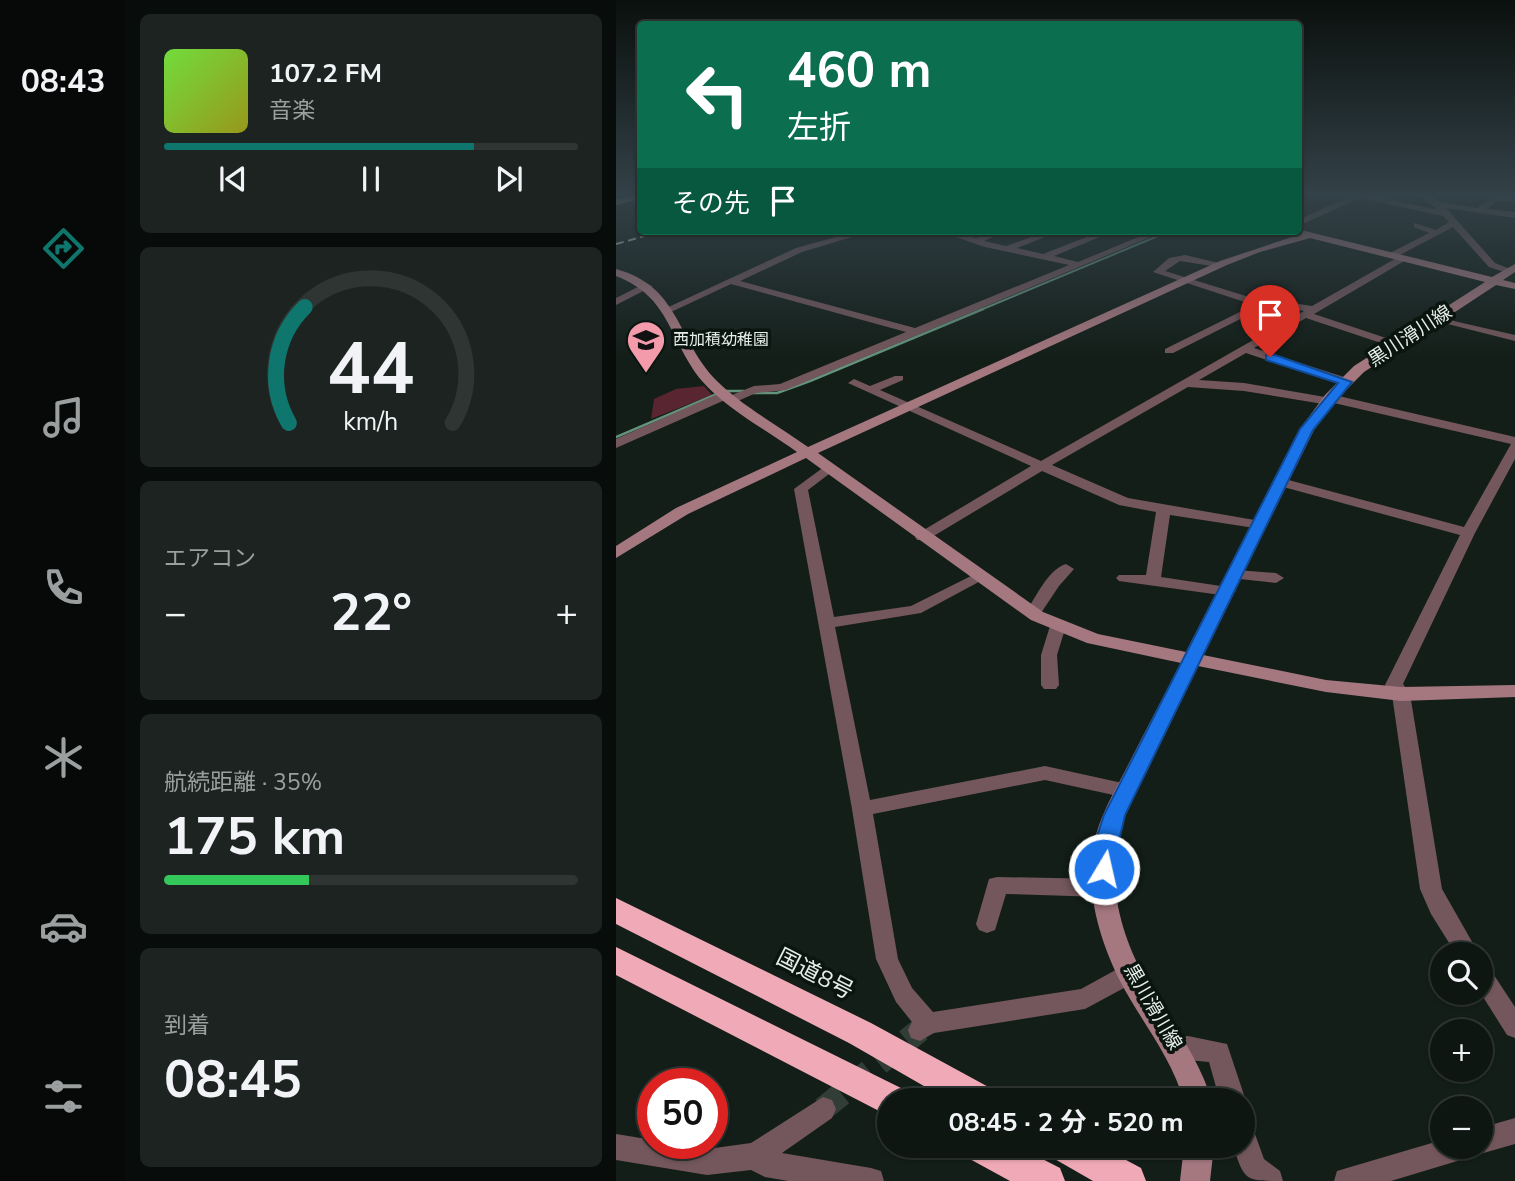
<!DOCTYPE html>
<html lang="ja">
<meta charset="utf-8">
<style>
:root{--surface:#0e1612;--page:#1c2320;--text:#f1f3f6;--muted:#9b9f9f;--line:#2e3532;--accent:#0f766e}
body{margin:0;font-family:"Nunito Sans","Noto Sans JP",sans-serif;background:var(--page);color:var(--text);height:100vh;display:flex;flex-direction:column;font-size:26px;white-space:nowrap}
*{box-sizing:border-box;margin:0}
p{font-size:23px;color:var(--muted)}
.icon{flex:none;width:38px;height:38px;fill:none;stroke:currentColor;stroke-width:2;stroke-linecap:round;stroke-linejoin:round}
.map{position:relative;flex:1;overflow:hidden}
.sheet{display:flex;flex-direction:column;gap:14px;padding:14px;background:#080c0a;width:490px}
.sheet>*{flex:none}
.top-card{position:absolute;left:21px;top:21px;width:665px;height:214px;border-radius:7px;box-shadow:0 2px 5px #0004,0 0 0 2px var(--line);background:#0b6e4f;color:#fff;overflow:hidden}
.fabs{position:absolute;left:814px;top:942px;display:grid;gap:14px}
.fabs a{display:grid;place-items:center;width:63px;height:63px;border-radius:50%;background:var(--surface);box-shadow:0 2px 5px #0004,0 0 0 2px var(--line);font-size:35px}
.speed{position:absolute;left:21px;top:1068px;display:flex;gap:14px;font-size:35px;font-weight:700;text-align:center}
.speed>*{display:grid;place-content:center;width:91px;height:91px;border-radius:50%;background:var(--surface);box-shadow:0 2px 5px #0004,0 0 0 2px var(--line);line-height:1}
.speed .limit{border:10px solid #d22;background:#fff;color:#111}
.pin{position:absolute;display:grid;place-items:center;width:60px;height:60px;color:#fff;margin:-72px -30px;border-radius:50% 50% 50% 0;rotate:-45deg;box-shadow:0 0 7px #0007}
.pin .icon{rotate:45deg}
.me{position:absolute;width:77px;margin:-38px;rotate:9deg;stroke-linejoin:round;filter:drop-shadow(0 0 5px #0008)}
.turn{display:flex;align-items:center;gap:24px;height:147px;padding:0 35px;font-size:32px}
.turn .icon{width:91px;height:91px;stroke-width:2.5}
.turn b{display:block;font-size:49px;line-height:60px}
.then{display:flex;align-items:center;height:66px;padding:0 35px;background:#0003;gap:14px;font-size:26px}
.big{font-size:52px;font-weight:700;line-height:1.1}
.sheet .tile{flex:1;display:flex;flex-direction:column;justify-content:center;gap:10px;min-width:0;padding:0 24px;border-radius:10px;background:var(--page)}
.sheet .dial{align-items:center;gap:0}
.dial svg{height:182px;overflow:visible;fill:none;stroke:var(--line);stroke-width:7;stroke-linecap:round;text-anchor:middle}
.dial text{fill:var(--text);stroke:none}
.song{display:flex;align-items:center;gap:21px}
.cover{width:84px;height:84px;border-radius:10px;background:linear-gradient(135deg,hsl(100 70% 55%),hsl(60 70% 35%))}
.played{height:7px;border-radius:4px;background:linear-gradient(90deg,var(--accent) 75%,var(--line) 75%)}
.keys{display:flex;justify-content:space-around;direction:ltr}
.heat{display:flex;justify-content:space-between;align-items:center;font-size:38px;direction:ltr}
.charge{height:10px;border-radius:5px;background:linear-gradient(90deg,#34c759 35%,var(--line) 0)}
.trip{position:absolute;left:261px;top:1088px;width:378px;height:70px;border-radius:35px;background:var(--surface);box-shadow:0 2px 5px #0004,0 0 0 2px var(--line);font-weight:700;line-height:70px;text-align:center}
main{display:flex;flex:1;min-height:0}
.tabs{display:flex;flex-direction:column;width:126px;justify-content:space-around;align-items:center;background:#060907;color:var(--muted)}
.tabs .icon{width:49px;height:49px}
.tabs .selected{color:var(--accent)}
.tabs b{font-size:32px;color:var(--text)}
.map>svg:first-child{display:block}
</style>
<main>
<nav class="tabs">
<b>08:43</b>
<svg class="icon selected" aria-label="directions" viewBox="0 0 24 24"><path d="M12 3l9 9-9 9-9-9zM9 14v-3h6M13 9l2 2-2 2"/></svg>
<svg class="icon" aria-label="music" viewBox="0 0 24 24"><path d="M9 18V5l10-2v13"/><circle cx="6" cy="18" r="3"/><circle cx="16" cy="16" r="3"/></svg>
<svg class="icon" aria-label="phone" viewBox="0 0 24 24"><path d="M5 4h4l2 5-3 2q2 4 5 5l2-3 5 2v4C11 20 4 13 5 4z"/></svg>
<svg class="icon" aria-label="climate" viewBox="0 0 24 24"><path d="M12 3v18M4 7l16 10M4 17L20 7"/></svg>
<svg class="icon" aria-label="car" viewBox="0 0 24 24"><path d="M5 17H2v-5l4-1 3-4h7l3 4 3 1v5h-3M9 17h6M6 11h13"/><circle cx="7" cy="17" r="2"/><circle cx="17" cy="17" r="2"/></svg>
<svg class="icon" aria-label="filters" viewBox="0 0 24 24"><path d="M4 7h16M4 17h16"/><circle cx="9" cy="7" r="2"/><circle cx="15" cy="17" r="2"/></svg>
</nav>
<section class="sheet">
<div class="tile">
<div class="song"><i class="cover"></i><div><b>107.2 FM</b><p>音楽</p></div></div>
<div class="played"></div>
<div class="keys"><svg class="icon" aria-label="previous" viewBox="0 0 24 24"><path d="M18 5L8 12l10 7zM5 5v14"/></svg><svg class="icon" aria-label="pause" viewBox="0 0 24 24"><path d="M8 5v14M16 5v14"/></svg><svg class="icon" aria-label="next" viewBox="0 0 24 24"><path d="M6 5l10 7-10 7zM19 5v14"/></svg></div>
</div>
<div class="tile dial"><svg viewBox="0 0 100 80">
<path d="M14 69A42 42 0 1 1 86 69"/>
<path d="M14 69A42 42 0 0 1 21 18" stroke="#0f766e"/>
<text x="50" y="56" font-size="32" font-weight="700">44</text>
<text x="50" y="72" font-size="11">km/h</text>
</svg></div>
<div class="tile"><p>エアコン</p>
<div class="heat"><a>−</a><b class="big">22°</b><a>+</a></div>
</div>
<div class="tile"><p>航続距離 · 35%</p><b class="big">175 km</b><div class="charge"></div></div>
<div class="tile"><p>到着</p><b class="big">08:45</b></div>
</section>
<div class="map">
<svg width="899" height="1181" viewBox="0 0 899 1181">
<rect width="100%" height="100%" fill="#131e18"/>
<path fill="#582531" d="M88,386l8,9 -61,24 3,-20 22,-10z"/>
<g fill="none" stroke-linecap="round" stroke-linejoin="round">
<path stroke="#63937c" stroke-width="2" d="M362,311l192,-80"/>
<g stroke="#63937c" stroke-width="2.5">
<path d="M108,391h20"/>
<path d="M136,393h25l33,-12 173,-72"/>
<path d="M0,437l101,-43"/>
</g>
<path stroke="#333d37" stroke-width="24" stroke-dasharray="24 12" stroke-linecap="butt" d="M207,1109l97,-79"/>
<g fill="#73575c" fill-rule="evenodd">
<path d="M732,194h18l72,16 -21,-16h10l13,8 37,6 14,-10 -16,-4 40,3v6l-16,-3 -12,9 28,3v6l-69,-10 49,55 20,8 -5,3 -21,-7 -36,-40 -57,30h-6v-4l39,-20 -15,-6v-4l22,7 13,-8 -6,-6 -83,-18 -62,28v-6l53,-24z"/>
<path d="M242,231h14l-70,21 -62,29 175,47 154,-63 -84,-18 -29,-10v-4l20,5 18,-7h13l-23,10 22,5 42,-15h12l-43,17 26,6 59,-23h12l-60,25 24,6 75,-31h12l-379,159 -30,3 -25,11 -6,-4 -109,48v-9l106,-47h8l2,3 22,-9 26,-2 126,-52 -175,-48 -60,28 -9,-2 134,-62z"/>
<path d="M569,255l38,9 -5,3 -38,-6 -15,10 97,30 5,-2 45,7 88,-50h6v4l-92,54 84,28v4h-8l-84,-28 -52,30 96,31v6h-8l-96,-32 -47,27 45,3 81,14 5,-3 185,43v22l-40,74 -72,151 7,10 32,195 37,65h-23l-25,-40 -11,-25 -28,-194 -7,-10 75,-150 -184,-50 -2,-3 7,-4 183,49 47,-83 -177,-41 -5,2 -85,-14 -56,-4 -136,78 76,33 138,24 2,3 -7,4 -91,-14 -9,62 73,11 2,3 -8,5 -109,-15 -3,-3 3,-3h27l10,-63 -37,-7 -77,-34 -115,69h-10l-2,-3 2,-3 114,-68 -183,-83 6,-4 16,7 25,-10h8v4l-23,10 161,71 263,-150 -36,-6 -95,48h-8v-4l89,-44 -101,-33 16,-14z"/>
<path d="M28,284l9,2 -37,19v-7z"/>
<path d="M816,316l83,19v6l-83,-21z"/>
<path d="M212,464l7,4 -2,3 -25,19 26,127 77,-11 64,-32h10l3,3 -67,36 -86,14 35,173 175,-34 82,18 7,2 3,5 -3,5 -7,2 -82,-18 -172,34 25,145 14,29 21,24 148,-23 40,-22 8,-3 8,3 4,7 -4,7 -52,28 -151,24 -14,8 -9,-3 -3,-8 4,-8 -16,-20 -20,-43 -24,-150 -58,-320z"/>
<path d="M450,564l8,5 -15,17 -20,30h-12l-2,-3c11,-15 22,-43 41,-49z"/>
<path d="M620,570l40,3 8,5 -8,5 -45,-5 -3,-3z"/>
<path d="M442,621l8,5 -9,29 2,30 -3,4h-12l-3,-4v-30l9,-29z"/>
<path d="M381,877l106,2 8,3 3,6 -3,6 -8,3 -97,-3 -11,36 -8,3 -8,-3 -3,-6 13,-45z"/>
<path d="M864,963l8,3 27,41v31l-8,-3 -27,-43z"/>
<path d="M572,1036l39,8 19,57 -4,7v-7h-22l-11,-39 -32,-3 -9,-3 -3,-8 3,-8z"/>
<path d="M207,1097l9,3 4,9 -4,9 -50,35 89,15 10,3 3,10h-96l-23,-4 -14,-7 -44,5 -91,-15v-26l37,6v3l54,6 44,-6z"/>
<path d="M899,1118v26l-35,10 -5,-2 -2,3 -9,4 -73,22h-57l3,-10 10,-3 95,-28v6h38v-18z"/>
<path d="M626,1120l9,3 13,36 16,12 3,10c-39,0 -38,0 -50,-35h9z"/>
</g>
<g fill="#a57880" fill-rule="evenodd">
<path d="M685,230l191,47 23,-13v8l-12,8 12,3v6l-19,-4 -132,87 -29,29 -21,29 -111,225 123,25 75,7 114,-2v12l-114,4 -75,-9 -128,-26c-16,34 -33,67 -49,101 -13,27 -30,54 -34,84 -4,40 7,84 26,119 24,44 56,82 71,131h-28c-13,-45 -44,-81 -65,-122 -19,-39 -33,-85 -26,-129 4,-30 21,-57 34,-83 18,-35 36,-70 54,-104l-94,-20 -56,-23 -225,-162 -118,56 -72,44v-12l60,-38 121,-56c-29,-21 -72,-44 -95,-71 -33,-40 -31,-84 -86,-105v-7c62,17 60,66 97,108 24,26 66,49 95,70l412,-186 78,-26 -2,-2zM694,238l175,44 -131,84 -29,29 -25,34 -114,223 -88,-18 -55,-22 -225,-159 409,-188 33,-13z"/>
<path d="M568,1146h30l-4,35h-30z"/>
</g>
<path fill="#cc929d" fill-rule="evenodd" d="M24,194v5l-24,6v-6z"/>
<g fill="#f0aab7" fill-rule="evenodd">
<path d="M0,898l255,125 123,67 5,11h-49l-101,-58 -233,-119z"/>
<path d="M0,947l289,143 5,11h-21v15l-8,-4 -265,-137z"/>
<path d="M347,1146h54l43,22 5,13h-55l-42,-23z"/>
<path d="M432,1146h52l41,22 5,13h-53l-40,-23z"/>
</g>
<path stroke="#cbd3ce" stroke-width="2" stroke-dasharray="8 4.5" stroke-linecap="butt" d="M0,244l47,-13"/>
</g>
<linearGradient id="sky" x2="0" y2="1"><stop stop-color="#0a100d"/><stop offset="0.54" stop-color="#334148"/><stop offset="1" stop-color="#334148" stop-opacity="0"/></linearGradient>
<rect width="899" height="359" fill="url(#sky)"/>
<path fill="#1a73e8" stroke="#114b97" stroke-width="2" d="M650,355h9l77,27 -39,48 -188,385 -14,60 -7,2 -8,-2c-9,-18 3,-43 8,-60l196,-386 38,-46 -72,-23z"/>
<defs>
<g id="school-pin" transform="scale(2.0125)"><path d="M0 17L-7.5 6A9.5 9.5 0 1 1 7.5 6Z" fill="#f39aab" stroke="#0a150f"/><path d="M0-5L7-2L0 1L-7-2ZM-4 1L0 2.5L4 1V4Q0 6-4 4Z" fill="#111"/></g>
</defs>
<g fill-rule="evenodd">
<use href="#school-pin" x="30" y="340"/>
</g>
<g text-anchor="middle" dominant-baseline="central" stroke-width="7" stroke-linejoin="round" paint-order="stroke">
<g font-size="16" fill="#e6eee9" stroke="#0a150f" text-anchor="start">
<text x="57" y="340">西加積幼稚園</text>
</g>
<g font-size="19" fill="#e6eee9" stroke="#0a150f">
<text transform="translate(794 336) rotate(-33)">黒川滑川線</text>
<text transform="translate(537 1007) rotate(60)">黒川滑川線</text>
</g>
<g font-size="23" fill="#e6eee9" stroke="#0a150f">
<text transform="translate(199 974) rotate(27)">国道8号</text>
</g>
</g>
</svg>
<div class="fabs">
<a><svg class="icon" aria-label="search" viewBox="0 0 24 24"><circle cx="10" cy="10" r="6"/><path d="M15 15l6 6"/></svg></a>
<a>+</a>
<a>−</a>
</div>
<div class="speed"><div class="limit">50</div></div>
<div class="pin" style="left:654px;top:357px;background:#d93025"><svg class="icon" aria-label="arrive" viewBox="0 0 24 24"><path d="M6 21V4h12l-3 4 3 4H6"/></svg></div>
<svg class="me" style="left:488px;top:869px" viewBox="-20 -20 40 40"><circle r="17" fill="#1a73e8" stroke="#fff" stroke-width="3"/><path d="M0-11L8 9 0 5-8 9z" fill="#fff"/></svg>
<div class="trip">08:45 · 2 分 · 520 m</div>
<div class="top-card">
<div class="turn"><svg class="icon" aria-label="left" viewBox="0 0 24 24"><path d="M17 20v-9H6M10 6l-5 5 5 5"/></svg><div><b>460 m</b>左折</div></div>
<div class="then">その先<svg class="icon" aria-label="arrive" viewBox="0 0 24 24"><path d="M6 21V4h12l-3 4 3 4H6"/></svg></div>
</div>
</div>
</main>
